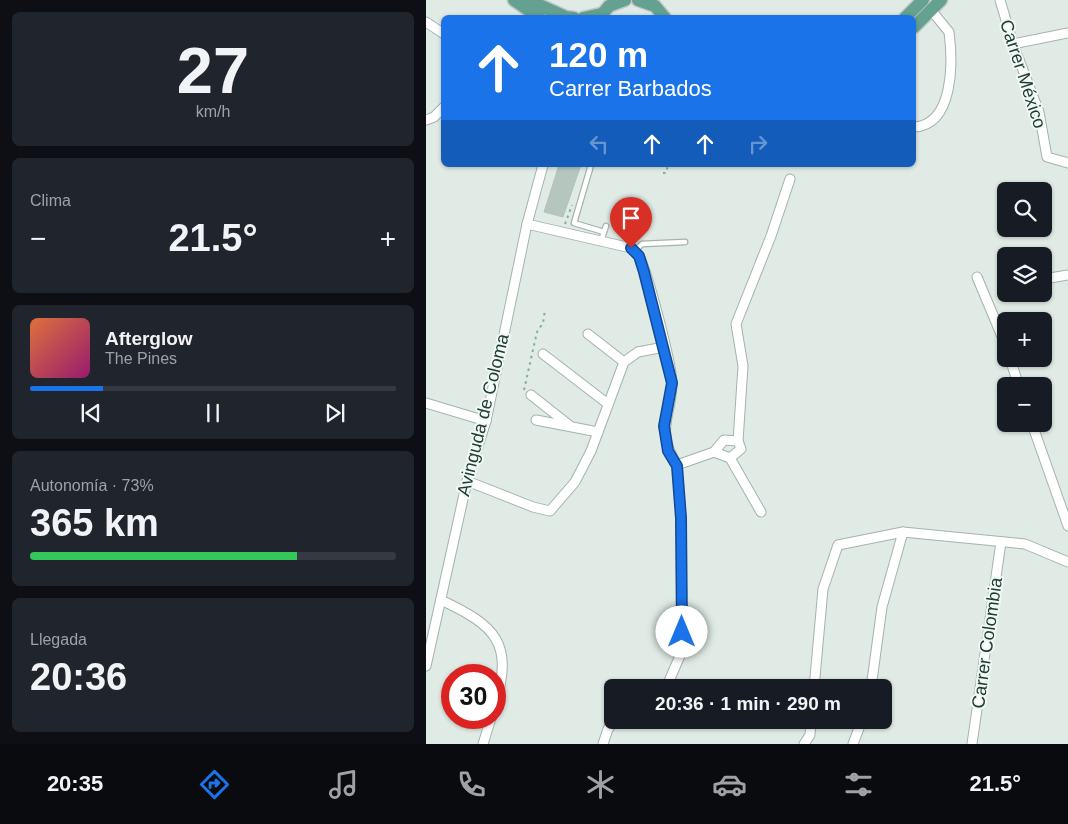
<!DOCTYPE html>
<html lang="es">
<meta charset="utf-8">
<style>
:root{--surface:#171b24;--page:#20242c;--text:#f1f3f6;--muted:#9ea1a6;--line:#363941;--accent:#1a73e8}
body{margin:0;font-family:Arial,sans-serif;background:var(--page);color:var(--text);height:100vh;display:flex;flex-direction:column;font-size:19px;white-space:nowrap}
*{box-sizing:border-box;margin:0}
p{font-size:16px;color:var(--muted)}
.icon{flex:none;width:28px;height:28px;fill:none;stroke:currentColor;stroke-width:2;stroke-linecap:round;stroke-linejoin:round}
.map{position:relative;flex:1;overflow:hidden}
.details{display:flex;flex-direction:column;gap:12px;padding:12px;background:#0d0f14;width:426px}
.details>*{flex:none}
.banner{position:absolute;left:15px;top:15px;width:475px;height:152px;border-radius:8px;box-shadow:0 1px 4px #0004;background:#1a73e8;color:#fff;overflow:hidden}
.fabs{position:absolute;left:571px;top:182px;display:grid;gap:10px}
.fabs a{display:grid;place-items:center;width:55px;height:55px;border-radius:8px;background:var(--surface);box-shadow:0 1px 4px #0004;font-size:25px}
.speed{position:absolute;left:15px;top:664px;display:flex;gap:10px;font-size:25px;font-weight:700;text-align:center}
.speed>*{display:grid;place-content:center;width:65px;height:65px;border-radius:50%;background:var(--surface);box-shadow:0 1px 4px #0004;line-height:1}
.speed .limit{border:8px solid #d22;background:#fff;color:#111}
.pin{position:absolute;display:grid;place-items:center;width:42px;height:42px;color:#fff;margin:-51px -21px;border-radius:50% 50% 50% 0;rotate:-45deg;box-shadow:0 0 5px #0007}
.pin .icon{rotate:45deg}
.me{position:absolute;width:55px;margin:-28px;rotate:0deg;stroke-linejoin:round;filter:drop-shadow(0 0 4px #0008)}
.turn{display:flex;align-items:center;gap:18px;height:105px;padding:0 25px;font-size:22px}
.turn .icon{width:65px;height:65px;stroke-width:2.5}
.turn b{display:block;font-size:35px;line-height:42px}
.lanes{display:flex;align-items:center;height:48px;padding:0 25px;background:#0003;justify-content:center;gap:25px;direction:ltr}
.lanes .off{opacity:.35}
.big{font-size:38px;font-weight:600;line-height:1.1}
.details .widget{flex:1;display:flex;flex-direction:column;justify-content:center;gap:8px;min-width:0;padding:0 18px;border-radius:8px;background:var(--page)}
.details .dial{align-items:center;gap:0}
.dial b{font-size:65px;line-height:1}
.song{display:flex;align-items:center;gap:15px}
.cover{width:60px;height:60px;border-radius:8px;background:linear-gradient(135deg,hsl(20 70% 55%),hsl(320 70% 35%))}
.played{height:5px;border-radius:2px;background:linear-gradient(90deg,var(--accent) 20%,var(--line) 20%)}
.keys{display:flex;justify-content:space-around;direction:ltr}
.heat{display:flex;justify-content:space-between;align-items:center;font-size:28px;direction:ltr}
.charge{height:8px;border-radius:4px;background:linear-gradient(90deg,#34c759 73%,var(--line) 0)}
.trip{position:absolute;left:178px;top:679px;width:288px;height:50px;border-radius:8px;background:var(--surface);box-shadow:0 1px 4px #0004;font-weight:600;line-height:50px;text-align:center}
.dock{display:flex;height:80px;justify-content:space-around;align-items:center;background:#090b0e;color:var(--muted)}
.dock .icon{width:35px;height:35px}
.dock .current{color:var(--accent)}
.dock b{font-size:22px;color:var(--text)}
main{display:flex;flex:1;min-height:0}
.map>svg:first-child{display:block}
</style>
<main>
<section class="details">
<div class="widget dial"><b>27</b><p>km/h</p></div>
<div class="widget"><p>Clima</p>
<div class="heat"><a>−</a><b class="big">21.5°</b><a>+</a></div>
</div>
<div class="widget">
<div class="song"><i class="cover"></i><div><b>Afterglow</b><p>The Pines</p></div></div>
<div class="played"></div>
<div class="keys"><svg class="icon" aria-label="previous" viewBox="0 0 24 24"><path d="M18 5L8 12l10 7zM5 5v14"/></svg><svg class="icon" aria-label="pause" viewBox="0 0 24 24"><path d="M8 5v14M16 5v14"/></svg><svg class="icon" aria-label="next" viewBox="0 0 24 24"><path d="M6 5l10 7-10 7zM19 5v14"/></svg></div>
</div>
<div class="widget"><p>Autonomía · 73%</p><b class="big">365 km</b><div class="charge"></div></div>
<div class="widget"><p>Llegada</p><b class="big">20:36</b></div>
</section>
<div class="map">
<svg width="642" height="744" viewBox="0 0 642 744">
<rect width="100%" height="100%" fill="#e0ebe6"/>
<path fill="#b5c6bf" stroke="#b2c5bd" d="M133,165h22l-18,52 -19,-5z"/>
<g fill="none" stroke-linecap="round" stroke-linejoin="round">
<g stroke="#a3b3ad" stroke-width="7">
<g id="service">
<path d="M165,165l-17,58 30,9"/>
<path d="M175,241l5,-15"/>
<path d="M209,251l7,-7 43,-2"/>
</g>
</g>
<g stroke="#a3b3ad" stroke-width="11">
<g id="minor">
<path d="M574,0l13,44 26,68 8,45 21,6"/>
<path d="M0,22l18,12"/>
<path d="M587,44l55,-11"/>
<path d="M0,120l8,-3 10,-10"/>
<path d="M488,127c40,-2 39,-65 35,-95l-18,-22"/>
<path d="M101,224l104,24c3,2 6,5 8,8 9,17 33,109 33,128 -1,36 -17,44 5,81l37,-13 10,-12 14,1"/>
<path d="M551,277l29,69"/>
<path d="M618,279l24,-4"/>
<path d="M162,334l36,28"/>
<path d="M117,354l65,50"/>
<path d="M584,359l9,27"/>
<path d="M105,395l38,30"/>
<path d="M0,403l60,18"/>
<path d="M110,420l62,12"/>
<path d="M606,424l36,102"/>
<path d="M288,452l16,6 11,-9 -3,-8 5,-75 -7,-42 35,-88 19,-57"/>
<path d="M304,458l31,54"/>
<path d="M41,481l66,26 17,4 25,-29 16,-31 33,-89 14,-10 26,-5"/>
<path d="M15,600c55,26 73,43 54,105"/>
<path d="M0,666l41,-185 19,-60 41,-197 16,-59"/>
<path d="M240,688l16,-37 -1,-134 -4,-52"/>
<path d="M388,688l9,-99 15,-44 65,-13 122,12 43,18"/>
<path d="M445,688l11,-81 21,-75"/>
<path d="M57,744l8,-26"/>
<path d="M177,744l5,-15 7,-9"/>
<path d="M378,744l6,-9 1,-15"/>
<path d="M427,744l9,-24"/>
<path d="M546,744l29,-202"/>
</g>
</g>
<g stroke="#c1c8c6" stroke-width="15">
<g id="primary">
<path d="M88,0l26,18"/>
<path d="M102,0l38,17 8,1"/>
<path d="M212,0l17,6 10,12"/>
<path d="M157,18l18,-4"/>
<path d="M173,18l10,-12 16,-6"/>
<path d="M479,18l18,-18"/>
<path d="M488,27l27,-27"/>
</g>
</g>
<g stroke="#80af9f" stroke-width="2" stroke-dasharray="2.5 4" stroke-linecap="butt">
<path d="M237,173h3l2,-8"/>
<path d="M139,224l7,-19"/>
<path d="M98,390l13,-58 6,-9 2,-13"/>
</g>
<use href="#service" stroke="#fff" stroke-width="4.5"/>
<use href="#minor" stroke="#fff" stroke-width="9"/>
<use href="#primary" stroke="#64a190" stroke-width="12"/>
</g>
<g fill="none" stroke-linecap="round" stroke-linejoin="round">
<g stroke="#114b97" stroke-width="12">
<path id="route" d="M205,248l8,8 5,16 28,111 -8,43 4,25 9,15 4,52 1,114"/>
</g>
<use href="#route" stroke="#1a73e8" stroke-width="9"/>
</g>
<g text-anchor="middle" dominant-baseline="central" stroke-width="4" stroke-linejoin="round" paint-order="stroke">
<g font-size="18" fill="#203c34" stroke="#f0f8f4">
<text transform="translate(597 74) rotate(72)">Carrer México</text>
<text transform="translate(57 415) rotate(-76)">Avinguda de Coloma</text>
<text transform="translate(561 643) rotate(-82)">Carrer Colombia</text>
</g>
</g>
</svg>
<div class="fabs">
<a><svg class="icon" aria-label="search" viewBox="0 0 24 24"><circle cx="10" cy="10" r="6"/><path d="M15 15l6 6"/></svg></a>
<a><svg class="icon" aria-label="layers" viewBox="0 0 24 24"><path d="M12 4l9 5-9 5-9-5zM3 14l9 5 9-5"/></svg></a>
<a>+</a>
<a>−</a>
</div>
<div class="speed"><div class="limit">30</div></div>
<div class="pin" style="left:205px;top:248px;background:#d93025"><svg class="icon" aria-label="arrive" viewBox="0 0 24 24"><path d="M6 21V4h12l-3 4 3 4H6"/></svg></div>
<svg class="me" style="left:256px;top:632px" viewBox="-20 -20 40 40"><circle r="19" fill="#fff"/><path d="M0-13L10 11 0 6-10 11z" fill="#1a73e8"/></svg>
<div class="trip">20:36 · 1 min · 290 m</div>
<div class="banner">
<div class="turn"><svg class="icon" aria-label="ahead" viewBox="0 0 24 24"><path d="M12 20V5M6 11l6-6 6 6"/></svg><div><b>120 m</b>Carrer Barbados</div></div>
<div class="lanes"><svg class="icon off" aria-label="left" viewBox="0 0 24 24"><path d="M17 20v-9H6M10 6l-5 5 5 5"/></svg><svg class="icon" aria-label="ahead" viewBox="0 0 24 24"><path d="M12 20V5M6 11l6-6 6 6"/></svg><svg class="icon" aria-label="ahead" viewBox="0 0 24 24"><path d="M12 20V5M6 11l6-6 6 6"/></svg><svg class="icon off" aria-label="right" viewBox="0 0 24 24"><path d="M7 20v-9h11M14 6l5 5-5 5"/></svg></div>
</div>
</div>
</main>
<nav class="dock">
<b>20:35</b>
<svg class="icon current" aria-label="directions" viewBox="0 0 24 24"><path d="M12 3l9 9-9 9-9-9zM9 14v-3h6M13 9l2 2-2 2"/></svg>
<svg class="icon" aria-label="music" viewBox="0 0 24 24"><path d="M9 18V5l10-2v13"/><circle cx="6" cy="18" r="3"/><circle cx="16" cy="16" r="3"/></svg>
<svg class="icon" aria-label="phone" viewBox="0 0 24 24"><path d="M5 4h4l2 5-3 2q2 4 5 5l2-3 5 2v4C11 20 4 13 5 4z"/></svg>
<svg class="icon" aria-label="climate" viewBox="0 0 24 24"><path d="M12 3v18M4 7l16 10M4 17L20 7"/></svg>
<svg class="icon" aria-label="car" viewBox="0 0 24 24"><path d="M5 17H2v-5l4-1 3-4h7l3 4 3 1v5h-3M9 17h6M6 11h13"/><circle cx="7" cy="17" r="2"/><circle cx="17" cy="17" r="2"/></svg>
<svg class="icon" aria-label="filters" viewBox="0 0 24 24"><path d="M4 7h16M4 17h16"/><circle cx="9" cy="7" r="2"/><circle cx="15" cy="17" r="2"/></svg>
<b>21.5°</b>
</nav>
